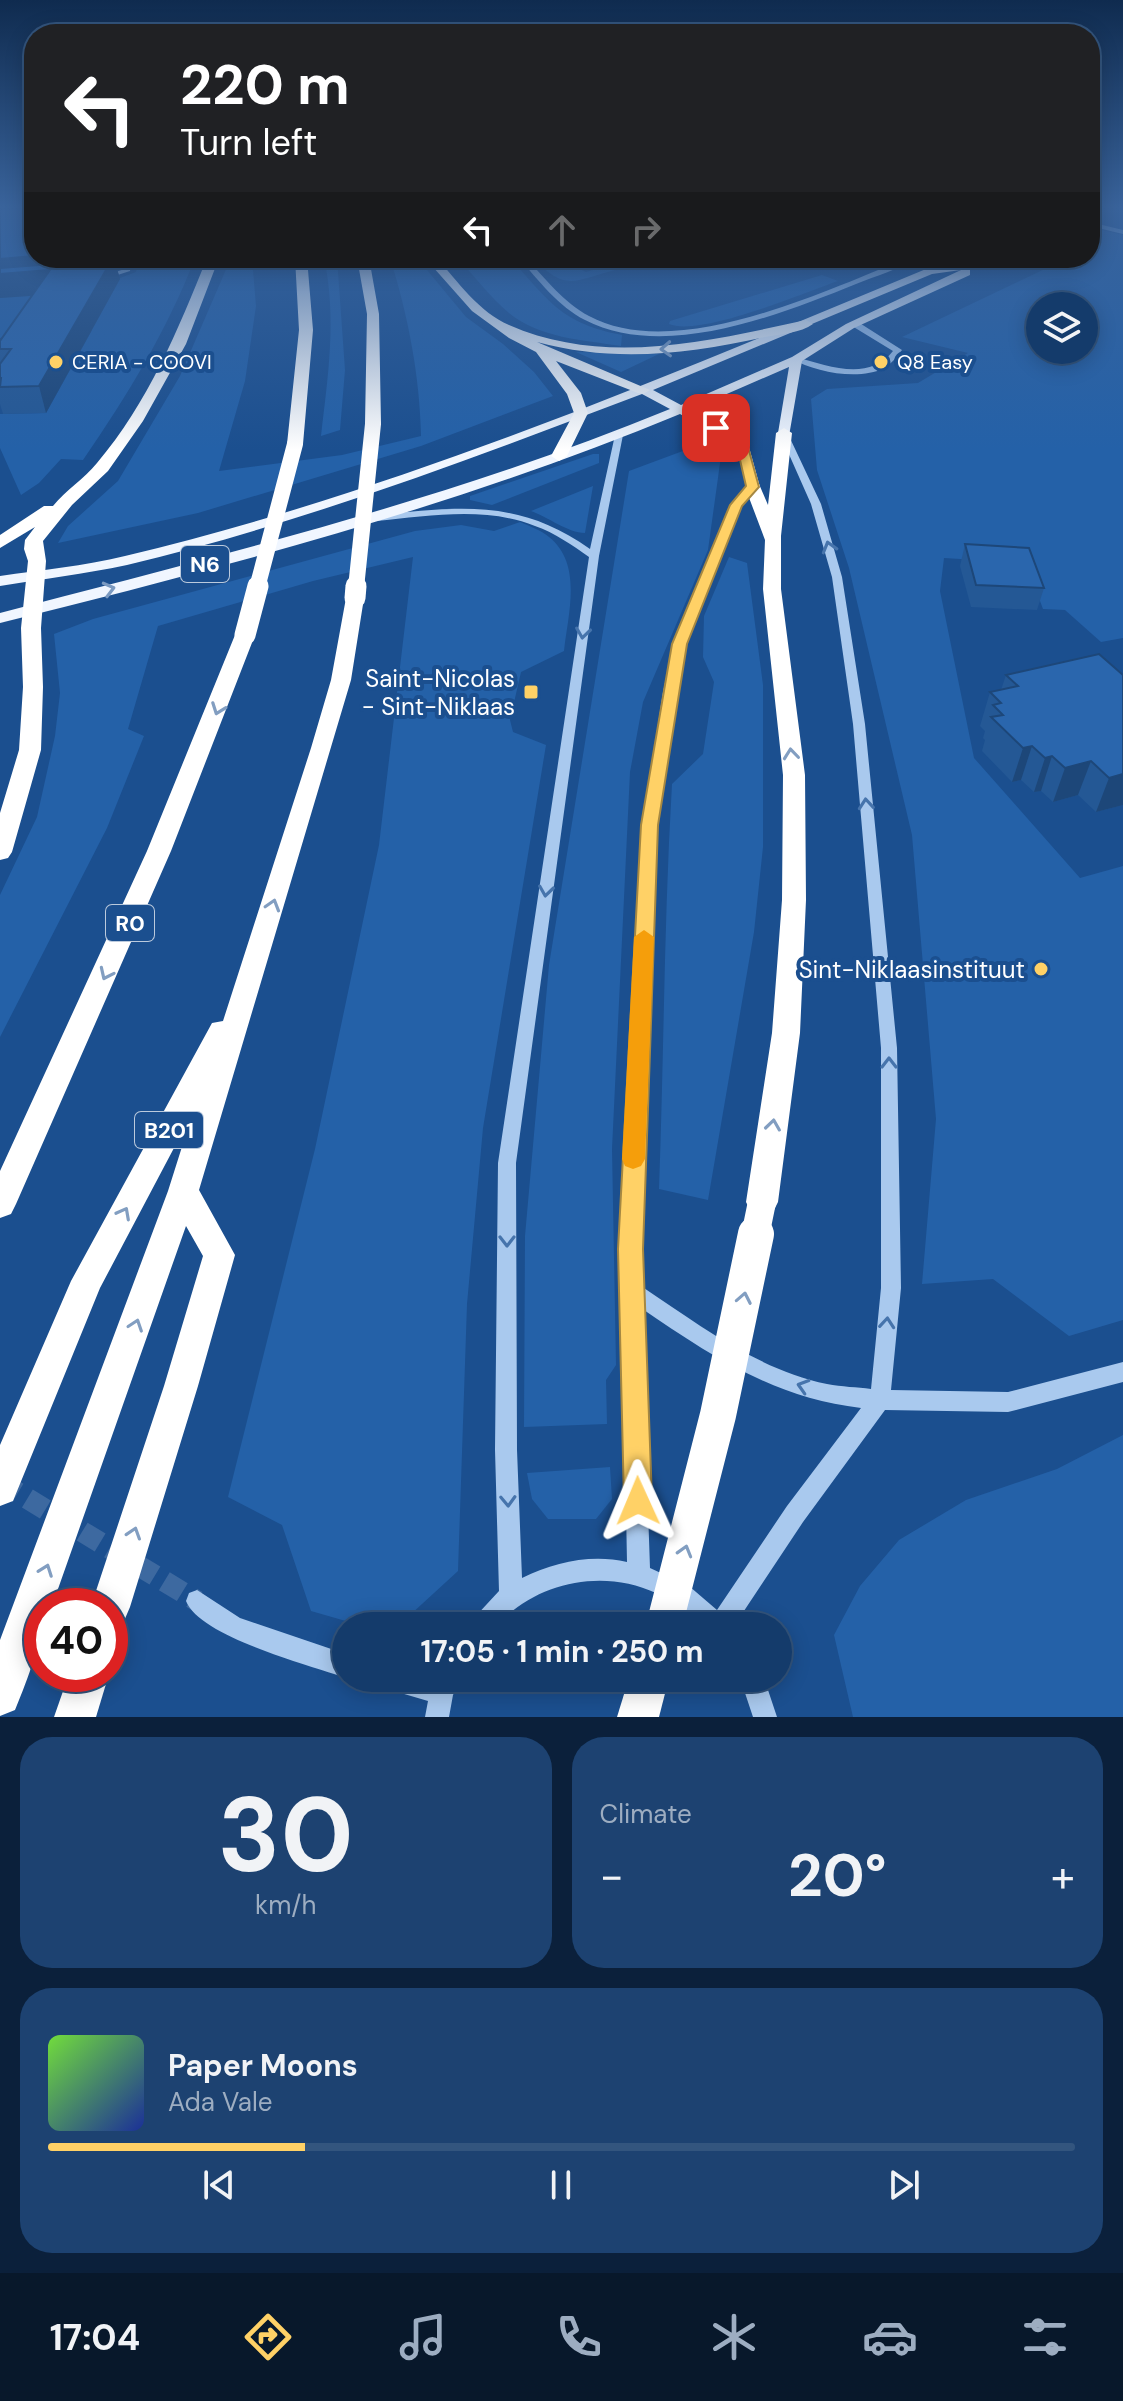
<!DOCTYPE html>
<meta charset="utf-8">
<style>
:root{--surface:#143b6b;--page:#1d4271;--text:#f1f3f6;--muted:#9dadc1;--line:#33557e;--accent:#ffd166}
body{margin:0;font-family:"DM Sans",sans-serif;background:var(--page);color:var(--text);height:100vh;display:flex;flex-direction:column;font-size:30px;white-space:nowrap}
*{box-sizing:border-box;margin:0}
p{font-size:26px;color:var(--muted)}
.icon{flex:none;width:44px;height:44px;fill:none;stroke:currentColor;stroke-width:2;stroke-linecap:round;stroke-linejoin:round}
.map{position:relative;height:1717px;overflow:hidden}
.sheet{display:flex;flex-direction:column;gap:20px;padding:20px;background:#0b203b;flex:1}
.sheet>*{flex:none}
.hud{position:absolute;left:24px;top:24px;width:1076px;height:244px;border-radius:32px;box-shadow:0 4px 20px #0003,0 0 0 2px var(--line);background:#202124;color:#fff;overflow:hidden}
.buttons{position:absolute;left:1026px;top:292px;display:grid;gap:16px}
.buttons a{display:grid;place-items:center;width:72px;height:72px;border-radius:50%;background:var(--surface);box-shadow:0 4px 20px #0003,0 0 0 2px var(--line);font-size:40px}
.speed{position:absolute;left:24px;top:1588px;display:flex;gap:16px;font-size:40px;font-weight:700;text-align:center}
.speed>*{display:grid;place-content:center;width:104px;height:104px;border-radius:50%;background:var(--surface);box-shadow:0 4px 20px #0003,0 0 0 2px var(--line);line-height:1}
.speed .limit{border:12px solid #d22;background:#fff;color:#111}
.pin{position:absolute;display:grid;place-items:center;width:68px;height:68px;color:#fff;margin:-34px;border-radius:16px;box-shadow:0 4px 12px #0006}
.me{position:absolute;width:88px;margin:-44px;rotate:359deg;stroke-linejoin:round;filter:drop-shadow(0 0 6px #0008)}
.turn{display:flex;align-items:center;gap:28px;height:168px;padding:0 24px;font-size:36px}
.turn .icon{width:104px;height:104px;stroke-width:2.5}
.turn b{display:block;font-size:56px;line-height:68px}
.lanes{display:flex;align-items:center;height:76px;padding:0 24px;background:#0003;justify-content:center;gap:40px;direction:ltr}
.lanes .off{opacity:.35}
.big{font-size:60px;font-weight:700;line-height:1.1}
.sheet .card{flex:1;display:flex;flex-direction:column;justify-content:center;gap:12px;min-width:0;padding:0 28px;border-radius:32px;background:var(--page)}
.sheet .dial{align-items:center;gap:0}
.dial b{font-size:104px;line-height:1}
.song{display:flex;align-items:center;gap:24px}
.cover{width:96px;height:96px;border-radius:12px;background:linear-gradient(135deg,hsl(100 70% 55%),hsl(230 70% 35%))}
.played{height:8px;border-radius:4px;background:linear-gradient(90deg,var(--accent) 25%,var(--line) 25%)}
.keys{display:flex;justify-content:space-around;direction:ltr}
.heat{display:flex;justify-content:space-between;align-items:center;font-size:44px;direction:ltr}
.sheet .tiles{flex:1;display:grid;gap:20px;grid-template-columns:1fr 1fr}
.card:last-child{grid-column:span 2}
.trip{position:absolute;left:332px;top:1612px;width:460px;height:80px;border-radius:40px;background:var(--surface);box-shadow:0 4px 20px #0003,0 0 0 2px var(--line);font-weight:700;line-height:80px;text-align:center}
.dock{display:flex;height:128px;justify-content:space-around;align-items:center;background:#08182b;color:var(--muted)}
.dock .icon{width:56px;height:56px}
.dock .active{color:var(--accent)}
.dock b{font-size:36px;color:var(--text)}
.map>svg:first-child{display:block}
</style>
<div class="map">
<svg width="1123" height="1717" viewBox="0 0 1123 1717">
<rect width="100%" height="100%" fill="#1b4f8f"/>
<g fill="#2461a8" fill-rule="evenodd">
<path d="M1096,229l27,6v403l-22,4 -36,-32 -22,-1 -17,-46 -82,-5 -4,33 34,167 106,120 43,-12v454l-54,16 -76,-57 -71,5 14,-165 -24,-284 -63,-267 -32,-98 -6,-71 16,-10 91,-6 50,-30 -66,-16 166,-79h22v-26zM1040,306h44v44h-44z"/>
<path d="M138,258h57c-28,73 -68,138 -112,202l-22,-1 -22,24 -18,12 -21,-47v-34l46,-1 46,-83 -38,1 -54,7v-48l112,-9 24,-9z"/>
<path d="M231,258h21l4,48 -11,75 -26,90 123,-16 79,-19c-1,-59 -13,-121 -31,-178h27l49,59 37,27 31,28 19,24 -132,50 -223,67 -140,30 10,-17 50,-45 62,-105z"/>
<path d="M324,258h13l8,112 -5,60 -19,6c7,-60 16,-118 3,-178z"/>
<path d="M458,258h52c40,44 51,65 112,77l-1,11c-38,-6 -82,-8 -112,-33 -19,-16 -35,-37 -51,-55z"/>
<path d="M533,258h22l31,14 21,-6 8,4c-42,11 -49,22 -82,-12z"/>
<path d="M822,275l16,6c-35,12 -137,56 -169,43l1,-3z"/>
<path d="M576,352l83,2 -38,18z"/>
<path d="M707,442l14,14 -13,94 -65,152 -13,70 -18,377 4,216 -10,15 1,44 -83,3 1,-191 24,-271 80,-494z"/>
<path d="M593,454h6v9l-107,42 -22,-5v-4z"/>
<path d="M593,486l-8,47c-17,0 -37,-16 -54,-22z"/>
<path d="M520,522c9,4 21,8 29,15 34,27 19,77 15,114l-43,21 -11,48 3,12 33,13 -63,383 -16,176 -9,267 -60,55h-35l-52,-15 -29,-86 -54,-28 87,-348 64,-304 34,-288 -100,24 -155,45 -30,103 16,7 -37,92 -107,209v-142l37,-78 18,-81 5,-43 -6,-59 39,-15 322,-88 46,-6 33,6z"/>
<path d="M729,557l18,6 16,122v162l-9,85 -46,268 -49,-11c5,-135 5,-270 13,-405l31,-30 11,-72 -11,-25 1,-41z"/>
<path d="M1123,1435v282h-270l-19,-82 26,-49 39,-46 67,-40 91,-31z"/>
<path d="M610,1467l2,32 -16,20h-48l-16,-20 -5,-26z"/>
</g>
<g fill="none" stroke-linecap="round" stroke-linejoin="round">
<path stroke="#3d69a0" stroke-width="21" stroke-dasharray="21 11" stroke-linecap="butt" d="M0,1482l197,119"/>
<g fill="#a9c9ee" fill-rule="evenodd">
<path d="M1090,222l33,8v4l-33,-8z"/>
<path d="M126,258h6l-2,13 -31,10v-4l26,-8z"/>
<path d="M519,258h7c19,20 38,45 63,58 87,47 235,-25 319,-58h9c-18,11 -41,18 -61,26 -77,31 -191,77 -271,36 -26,-13 -47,-40 -66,-62z"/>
<path d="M941,258h26l14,3 -3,2z"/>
<path d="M852,322h6l44,28c-5,7 -10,13 -18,18 -25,13 -69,4 -92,-9l4,-2c32,9 73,25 97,-6l-41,-25z"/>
<path d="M784,431l4,3 33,70 21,73 23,147 32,324 4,240 -10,102 117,2 115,-30v20l-115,30 -123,-2 -82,112 -69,104h-33c-14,-13 -27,-25 -45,-33 -53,-25 -121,-11 -159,33h-27l4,-8 25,-27 -4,-141 3,-287 91,-606c-17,-12 -34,-24 -54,-31 -50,-20 -106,-10 -159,-5l-5,-3 5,-3c83,-8 142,-17 214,34l25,-114 4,-3 4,3 -24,121 -83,607 1,287 5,128c33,-16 69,-24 105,-16l-6,-313 21,-424 21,-133 10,-48 58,-139 22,-21 5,3 -17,19 -56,138 -10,48 -19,133 -17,424 2,37c57,38 117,84 186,98 15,3 30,3 44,5l10,-101v-240l-28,-324 -21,-147 -21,-73 -31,-70zM641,1308c70,48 134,90 220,100l-74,98 -70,104 -28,-24 -39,-18z"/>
<path d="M197,1590l43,28 106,36v24c-37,-13 -146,-41 -160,-77l3,-8z"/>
<path d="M373,1678h89l-9,17 -4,22h-24l3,-16 -51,-15z"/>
<path d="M740,1678h24l13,39h-24z"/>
</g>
<path fill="#f0f6ff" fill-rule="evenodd" d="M977,258h13l-20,11v6l-116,53 -52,33 -13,75 -11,-3 11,-66 -99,43 38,19 21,18 11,40 -2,3 -12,-3 -8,-36 -20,-16 -38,-21c-219,91 -450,152 -680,209v-10c226,-59 454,-115 670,-204l-28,-15c-169,64 -339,129 -515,171 -42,9 -85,14 -127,21v-10c41,-6 84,-10 125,-20 277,-66 540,-179 801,-287l38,-5zM961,270l-115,54 -54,33 -111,48 -28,-15 279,-116z"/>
<g fill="#fff" fill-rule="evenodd">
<path d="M207,258h12l-33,86 -43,77 -35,50 -36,34 -29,36 3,20 -5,67 2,59 -2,63 -29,102 -4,6 -8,2v-47l19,-63 4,-63 -2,-59 7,-67 -4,-12 1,-9 10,-13 -35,21v-13l44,-29h9c13,-16 31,-27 44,-43 51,-60 81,-133 110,-205z"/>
<path d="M295,258h12l6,72 -10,114 -8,5 -8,-5 12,-114z"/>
<path d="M357,258h12l10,56 2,110 -8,5 -8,-5 2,-110z"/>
<path d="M425,258h12c20,23 43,55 72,67 95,42 201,16 297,-5l7,4c-12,9 -33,10 -48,13 -77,17 -151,26 -228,5l113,48 -7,4 -5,-1 -82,-32 25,32 7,20 -21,43 -8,5 -8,-5 23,-43 -7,-19 -31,-42 -27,-14 -37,-27z"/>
<path d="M784,428l8,5 -11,103v53l24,186 1,125 -6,133 -22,169 -5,10 -11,4 -11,-4 -5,-10 26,-169 10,-133 1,-125 -20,-186 2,-49 -20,-53 2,-3h12l9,21 8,-72z"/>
<path d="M355,592l9,6 -13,82 -152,510 36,65 -37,131 -68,221 -6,14 -14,6v-21h-19l73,-220 39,-130 -17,-30 -134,380h-10c0,37 -13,70 -27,104l-15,6v-76l168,-449 25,-79 -93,176 -87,213 -13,5v-61l71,-164 141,-258 11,-2 88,-273 20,-68 15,-82z"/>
<path d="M245,629l10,6 -84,216 -155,353 -5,10 -11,4v-47l147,-320 88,-216z"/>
<path d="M69,1674h40l-13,43h-42z"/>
<path d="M629,1678h40l-10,39h-42z"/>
</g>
<g stroke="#fff" stroke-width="16">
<path d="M257,588l38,-144"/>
<path d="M356,588l17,-164"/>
</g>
<g stroke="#fff" stroke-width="21">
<path d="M355,598l1,-12"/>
<path d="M245,635l13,-49"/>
</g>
<path stroke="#fff" stroke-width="28" d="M755,1236l7,-34"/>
<path stroke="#fff" stroke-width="36" d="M664,1626l54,-211 38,-181"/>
</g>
<g fill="#245895">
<path d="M0,209l121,59 -4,1 3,10 -74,134 -43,1 -3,-10v-63l32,-45 -32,2z"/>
<path d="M965,544l79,44 -7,22 -66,-3 -11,-41z"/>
<path d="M1006,675h117v130l-27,7 -18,-17 -25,7 -12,-11 -7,1 -13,-12 -9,2 -30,-31 3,-11 -2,-2 2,-7 -5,-5 10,-34 11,-2z"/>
</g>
<g fill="#1d4779">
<path d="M34,256v2h87v10l-4,1 3,10 -74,134 -7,-27 17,-92 -56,4v-39z"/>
<path d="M1032,746l-11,34 -9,2 11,-34z"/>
<path d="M1052,756l-11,35 -7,1 11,-34z"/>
<path d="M1091,761l-13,34 -25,7 12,-34z"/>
<path d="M1123,774v31l-27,7 13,-34z"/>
</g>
<g fill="#2a66ad" stroke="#1d4779" stroke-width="2">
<path d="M0,209h34v47l-34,3z"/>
<path d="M108,258h5l-74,128 -39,1 1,-9h-1v-14l11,-15h-11v-8l50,-71 -50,4v-6l104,-8z"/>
<path d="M965,544l64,4 15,40 -68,-3z"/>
<path d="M1099,654l24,21v99l-14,4 -18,-17 -26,7 -13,-12 -7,2 -13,-12 -9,2 -32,-31 12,-2 -10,-10 8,-2 -11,-11 28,-6 -12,-11z"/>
</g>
<defs><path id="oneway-chevron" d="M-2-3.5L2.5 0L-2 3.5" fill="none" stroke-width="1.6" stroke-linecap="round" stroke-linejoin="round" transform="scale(2)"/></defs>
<g stroke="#829ec1">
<use href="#oneway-chevron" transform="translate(666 349) rotate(177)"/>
<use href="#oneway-chevron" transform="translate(218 709) rotate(110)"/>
<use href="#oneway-chevron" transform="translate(791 754) rotate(-96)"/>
<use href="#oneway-chevron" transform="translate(273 905) rotate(-73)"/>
<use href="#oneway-chevron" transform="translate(106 974) rotate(115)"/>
<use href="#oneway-chevron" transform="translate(773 1125) rotate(-82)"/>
<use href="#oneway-chevron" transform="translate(124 1213) rotate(-62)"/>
<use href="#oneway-chevron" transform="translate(744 1298) rotate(-79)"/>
<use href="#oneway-chevron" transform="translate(136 1325) rotate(-71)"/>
<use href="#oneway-chevron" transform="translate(134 1533) rotate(-72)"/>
<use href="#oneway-chevron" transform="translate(685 1551) rotate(-74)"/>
<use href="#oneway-chevron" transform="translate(46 1570) rotate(-70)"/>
</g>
<g stroke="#4674ac">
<use href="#oneway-chevron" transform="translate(829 547) rotate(-106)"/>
<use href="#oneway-chevron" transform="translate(583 633) rotate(98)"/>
<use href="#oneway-chevron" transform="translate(866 804) rotate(-95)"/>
<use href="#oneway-chevron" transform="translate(546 891) rotate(98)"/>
<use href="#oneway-chevron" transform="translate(889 1063) rotate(-90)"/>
<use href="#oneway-chevron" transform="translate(507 1241) rotate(90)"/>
<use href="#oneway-chevron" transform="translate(887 1323) rotate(-85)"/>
<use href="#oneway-chevron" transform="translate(803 1386) rotate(-163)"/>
<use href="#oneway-chevron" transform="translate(508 1501) rotate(88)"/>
</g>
<use stroke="#7b9ac1" href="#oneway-chevron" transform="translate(109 589) rotate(-15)"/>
<linearGradient id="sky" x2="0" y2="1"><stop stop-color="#0f2b4f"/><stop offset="0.46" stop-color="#39639b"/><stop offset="1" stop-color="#39639b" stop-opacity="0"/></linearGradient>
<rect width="1123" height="450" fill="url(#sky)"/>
<path fill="#ffd166" stroke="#a68842" stroke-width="2" d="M712,426h8l28,21 11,40 -17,19 -55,138 -29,181 -15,424 9,252 -4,10 -10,4 -10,-4 -4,-10 -6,-252 23,-424 31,-181 58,-139 16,-19 -8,-35 -26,-20z"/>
<path fill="#f59e0b" d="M644,930l10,7 -9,222 -4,7 -8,3 -8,-3 -3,-7 12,-222z"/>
<g fill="#ffd166" stroke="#1b4f8f" stroke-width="3">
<circle cx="56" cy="362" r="8"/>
<circle cx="881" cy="362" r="8"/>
<rect x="523" y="684" width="16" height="16" rx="4"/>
<circle cx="1041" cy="969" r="8"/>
</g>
<g text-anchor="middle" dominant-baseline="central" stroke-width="8" stroke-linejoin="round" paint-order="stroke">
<g font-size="20" fill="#fff" stroke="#1b4f8f" text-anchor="start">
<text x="72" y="362">CERIA - COOVI</text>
<text x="897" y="362">Q8 Easy</text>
</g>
<g fill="#1b4f8f" stroke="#bbcadd" stroke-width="2">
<rect x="181" y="546" width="48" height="36" rx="6"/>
<rect x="106" y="905" width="48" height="36" rx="6"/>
<rect x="135" y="1112" width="68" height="36" rx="6"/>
</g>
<g font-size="22" font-weight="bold" fill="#fff">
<text x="205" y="564">N6</text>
<text x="130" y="923">R0</text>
<text x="169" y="1130">B201</text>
</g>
<g font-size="24" fill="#fff" stroke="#1b4f8f" text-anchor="end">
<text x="515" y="678">Saint-Nicolas<tspan x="515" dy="28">- Sint-Niklaas</tspan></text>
<text x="1025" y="969">Sint-Niklaasinstituut</text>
</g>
</g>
</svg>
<div class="buttons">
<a><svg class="icon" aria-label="layers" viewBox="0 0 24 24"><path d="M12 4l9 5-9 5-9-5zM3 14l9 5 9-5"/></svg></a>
</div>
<div class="speed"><div class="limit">40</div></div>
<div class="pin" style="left:716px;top:428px;background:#d93025"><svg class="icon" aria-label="arrive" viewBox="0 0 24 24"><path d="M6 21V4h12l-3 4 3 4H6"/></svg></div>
<svg class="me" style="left:638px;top:1501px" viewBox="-20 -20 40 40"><path d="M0-17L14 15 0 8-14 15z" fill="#ffd166" stroke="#fff" stroke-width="4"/></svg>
<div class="trip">17:05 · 1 min · 250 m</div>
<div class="hud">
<div class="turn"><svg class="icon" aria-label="left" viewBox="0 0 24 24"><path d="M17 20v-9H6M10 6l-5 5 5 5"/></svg><div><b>220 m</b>Turn left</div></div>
<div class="lanes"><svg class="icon" aria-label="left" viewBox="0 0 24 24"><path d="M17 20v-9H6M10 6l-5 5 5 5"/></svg><svg class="icon off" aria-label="ahead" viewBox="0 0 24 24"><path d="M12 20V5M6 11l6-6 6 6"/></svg><svg class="icon off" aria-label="right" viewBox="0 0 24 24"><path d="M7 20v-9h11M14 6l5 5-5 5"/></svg></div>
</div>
</div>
<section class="sheet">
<div class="tiles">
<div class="card dial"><b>30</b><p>km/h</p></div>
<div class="card"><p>Climate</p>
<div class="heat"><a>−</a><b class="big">20°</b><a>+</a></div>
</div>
<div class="card">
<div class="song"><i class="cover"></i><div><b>Paper Moons</b><p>Ada Vale</p></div></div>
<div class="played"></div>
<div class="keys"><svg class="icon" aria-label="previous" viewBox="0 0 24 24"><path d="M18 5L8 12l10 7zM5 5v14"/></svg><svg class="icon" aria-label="pause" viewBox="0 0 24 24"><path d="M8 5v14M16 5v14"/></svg><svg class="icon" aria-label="next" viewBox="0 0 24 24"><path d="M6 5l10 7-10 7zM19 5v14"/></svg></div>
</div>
</div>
</section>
<nav class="dock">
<b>17:04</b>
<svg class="icon active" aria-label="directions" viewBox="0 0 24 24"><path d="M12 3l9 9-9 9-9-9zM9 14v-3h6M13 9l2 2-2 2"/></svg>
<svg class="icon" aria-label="music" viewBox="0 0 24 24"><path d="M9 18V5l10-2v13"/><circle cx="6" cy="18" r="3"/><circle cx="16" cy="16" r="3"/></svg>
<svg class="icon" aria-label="phone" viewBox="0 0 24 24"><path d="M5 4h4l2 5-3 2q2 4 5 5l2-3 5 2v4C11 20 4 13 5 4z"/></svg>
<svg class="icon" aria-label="climate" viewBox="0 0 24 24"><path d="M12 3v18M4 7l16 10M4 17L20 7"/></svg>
<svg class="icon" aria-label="car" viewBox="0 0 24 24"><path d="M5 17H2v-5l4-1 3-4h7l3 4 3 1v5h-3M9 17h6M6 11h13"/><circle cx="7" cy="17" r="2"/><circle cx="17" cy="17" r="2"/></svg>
<svg class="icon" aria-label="filters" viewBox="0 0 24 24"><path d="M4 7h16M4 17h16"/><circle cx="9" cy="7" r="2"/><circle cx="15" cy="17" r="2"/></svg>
</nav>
